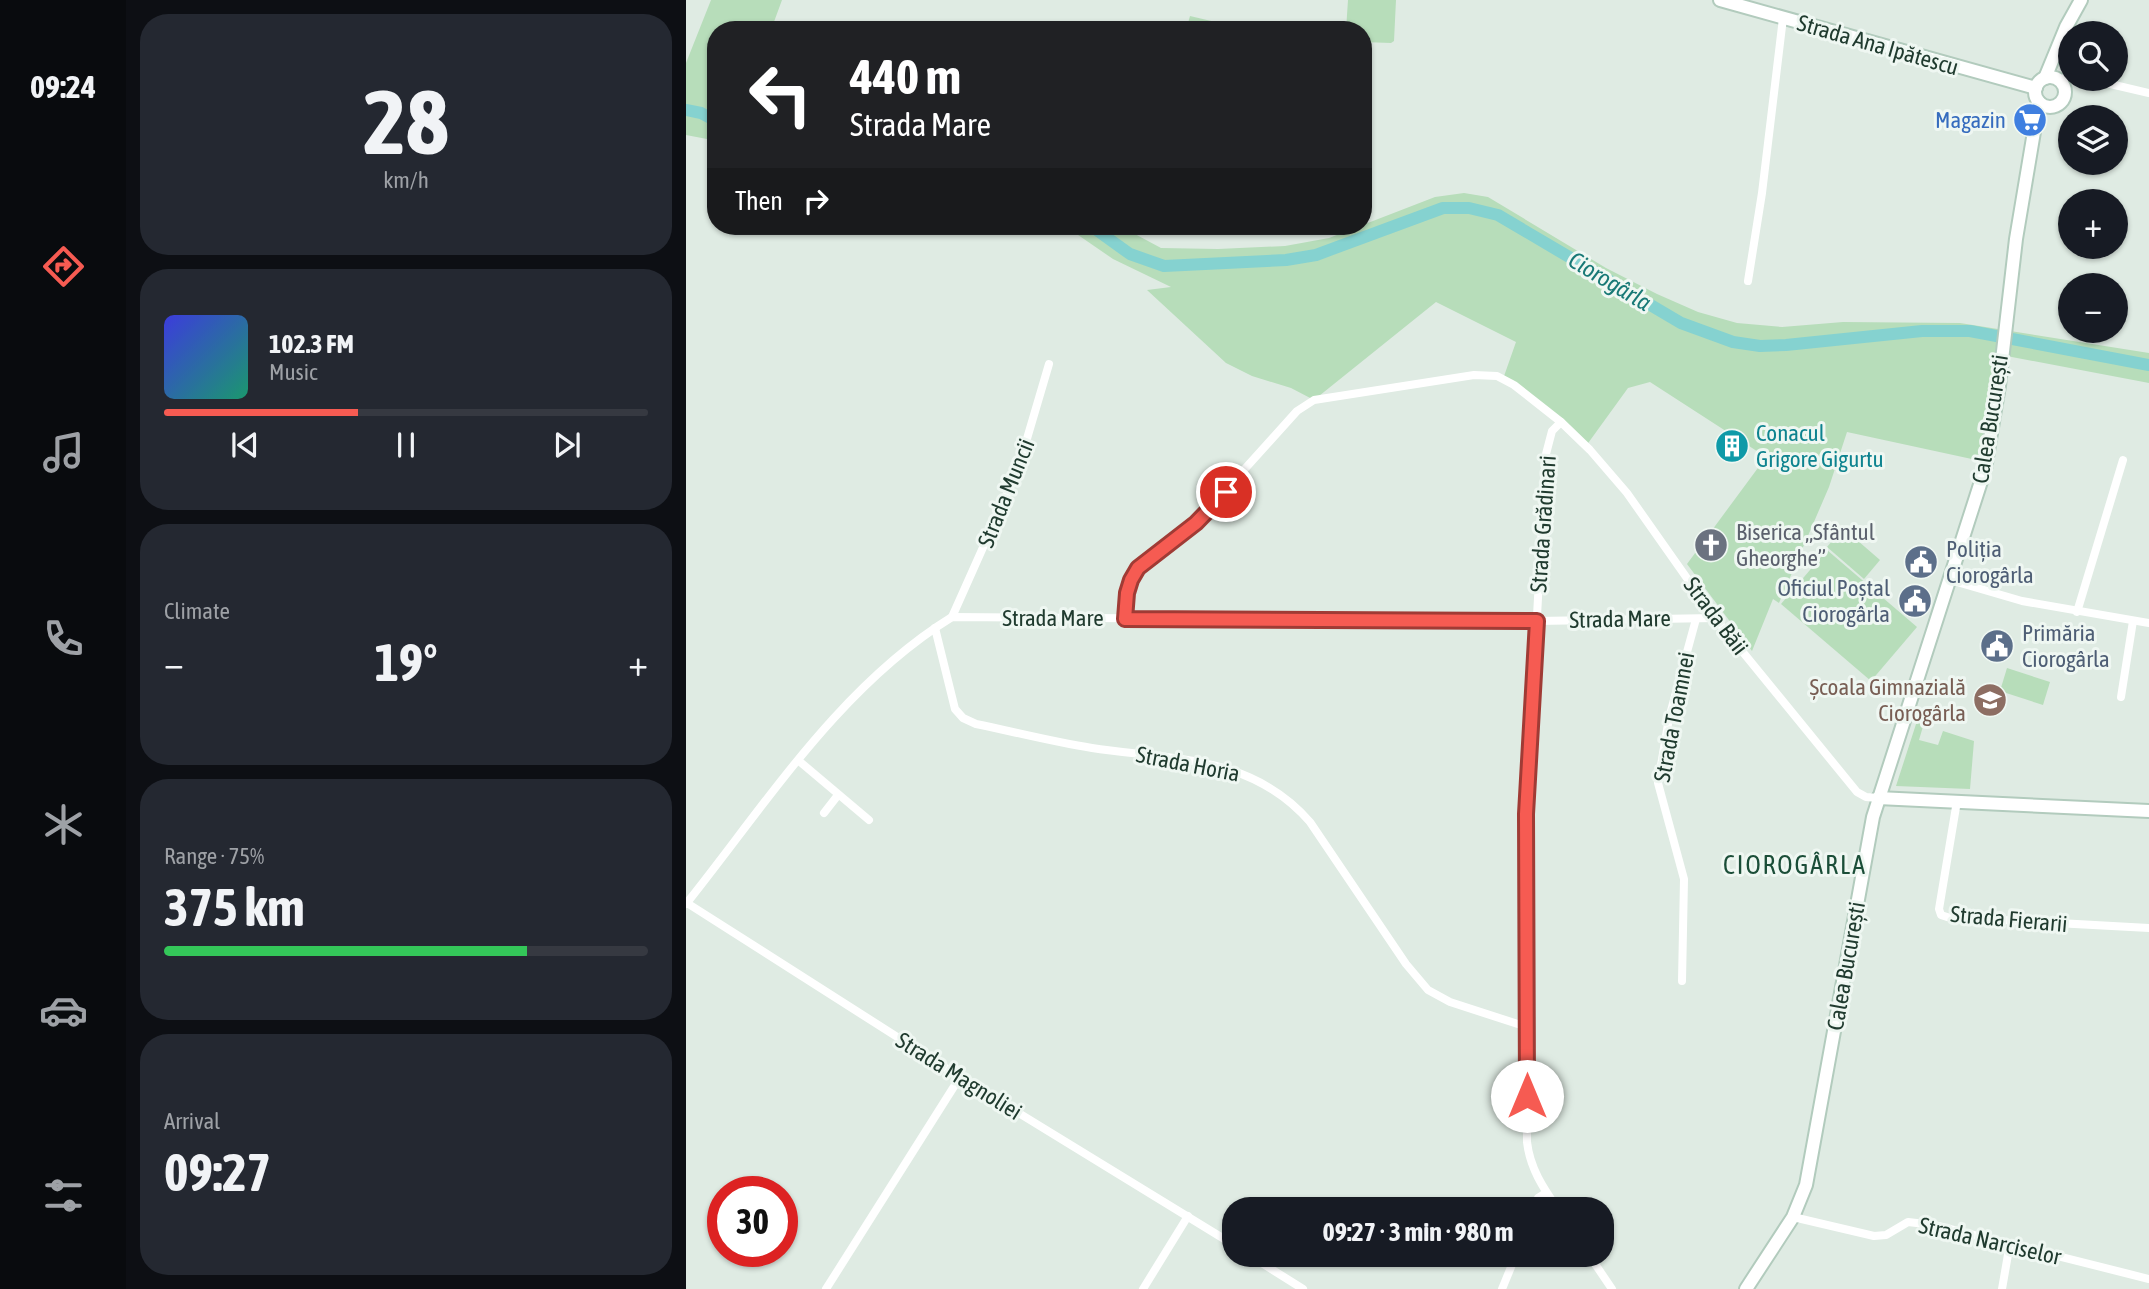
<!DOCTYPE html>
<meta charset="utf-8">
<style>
:root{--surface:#171b24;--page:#242831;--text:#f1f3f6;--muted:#9ea1a6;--line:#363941;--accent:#f65b52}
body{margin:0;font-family:"Asap Condensed",sans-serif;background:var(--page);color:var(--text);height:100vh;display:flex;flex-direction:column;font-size:26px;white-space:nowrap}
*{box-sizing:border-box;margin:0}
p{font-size:23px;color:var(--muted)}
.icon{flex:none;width:38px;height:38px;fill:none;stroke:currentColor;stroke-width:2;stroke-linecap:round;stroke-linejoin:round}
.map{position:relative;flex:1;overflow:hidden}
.panel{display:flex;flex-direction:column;gap:14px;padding:14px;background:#0d0f14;width:560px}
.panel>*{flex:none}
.hud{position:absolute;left:21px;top:21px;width:665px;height:214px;border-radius:28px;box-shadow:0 2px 5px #0004;background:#202124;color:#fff;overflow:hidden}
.controls{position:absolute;left:1372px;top:21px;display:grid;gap:14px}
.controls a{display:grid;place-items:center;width:70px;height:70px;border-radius:50%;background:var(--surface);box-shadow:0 2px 5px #0004;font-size:35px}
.speed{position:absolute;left:21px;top:1176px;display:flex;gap:14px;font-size:35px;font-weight:700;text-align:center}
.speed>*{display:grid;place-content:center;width:91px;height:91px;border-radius:50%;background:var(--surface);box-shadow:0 2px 5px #0004;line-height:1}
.speed .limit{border:10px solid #d22;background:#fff;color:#111}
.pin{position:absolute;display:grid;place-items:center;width:60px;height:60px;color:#fff;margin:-30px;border:4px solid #fff;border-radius:50%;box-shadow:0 2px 7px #0007}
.me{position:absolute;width:77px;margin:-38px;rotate:0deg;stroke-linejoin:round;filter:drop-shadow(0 0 5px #0008)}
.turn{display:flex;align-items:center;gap:24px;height:147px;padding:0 28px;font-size:32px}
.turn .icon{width:91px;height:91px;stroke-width:2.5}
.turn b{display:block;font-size:49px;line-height:60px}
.then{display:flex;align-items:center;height:66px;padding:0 28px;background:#0003;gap:14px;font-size:26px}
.big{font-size:52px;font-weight:700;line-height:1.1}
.panel .tile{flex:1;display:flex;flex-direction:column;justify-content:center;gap:10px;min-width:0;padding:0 24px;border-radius:28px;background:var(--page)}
.panel .dial{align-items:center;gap:0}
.dial b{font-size:91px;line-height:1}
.song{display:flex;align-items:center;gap:21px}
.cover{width:84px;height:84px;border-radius:10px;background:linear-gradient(135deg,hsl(240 70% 55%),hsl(160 70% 35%))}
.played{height:7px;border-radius:4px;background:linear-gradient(90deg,var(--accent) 40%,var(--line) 40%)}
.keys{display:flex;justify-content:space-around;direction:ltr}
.heat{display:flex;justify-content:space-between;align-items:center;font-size:38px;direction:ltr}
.charge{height:10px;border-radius:5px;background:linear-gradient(90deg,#34c759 75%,var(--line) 0)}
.trip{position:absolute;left:536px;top:1197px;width:392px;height:70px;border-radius:28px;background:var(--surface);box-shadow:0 2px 5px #0004;font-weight:700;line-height:70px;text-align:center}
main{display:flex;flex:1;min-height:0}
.tab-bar{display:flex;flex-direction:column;width:126px;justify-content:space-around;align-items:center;background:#090b0e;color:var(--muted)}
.tab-bar .icon{width:49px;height:49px}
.tab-bar .current{color:var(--accent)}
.tab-bar b{font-size:32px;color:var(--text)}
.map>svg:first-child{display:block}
</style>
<main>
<nav class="tab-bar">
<b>09:24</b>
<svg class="icon current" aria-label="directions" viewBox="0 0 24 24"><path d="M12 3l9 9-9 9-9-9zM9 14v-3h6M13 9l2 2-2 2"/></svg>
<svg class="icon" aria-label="music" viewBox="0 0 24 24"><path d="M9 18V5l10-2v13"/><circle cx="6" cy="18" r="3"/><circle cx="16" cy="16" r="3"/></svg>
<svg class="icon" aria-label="phone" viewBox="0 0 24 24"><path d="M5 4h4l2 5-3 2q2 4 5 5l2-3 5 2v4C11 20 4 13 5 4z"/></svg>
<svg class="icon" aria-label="climate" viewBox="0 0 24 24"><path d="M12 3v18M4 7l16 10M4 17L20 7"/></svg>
<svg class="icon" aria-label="car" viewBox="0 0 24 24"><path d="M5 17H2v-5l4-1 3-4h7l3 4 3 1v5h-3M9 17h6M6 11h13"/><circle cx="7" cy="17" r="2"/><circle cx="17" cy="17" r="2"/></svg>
<svg class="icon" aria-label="filters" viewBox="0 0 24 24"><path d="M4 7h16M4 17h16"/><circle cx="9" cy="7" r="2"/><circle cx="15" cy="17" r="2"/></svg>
</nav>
<section class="panel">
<div class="tile dial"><b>28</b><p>km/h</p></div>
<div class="tile">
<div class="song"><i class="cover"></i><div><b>102.3 FM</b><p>Music</p></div></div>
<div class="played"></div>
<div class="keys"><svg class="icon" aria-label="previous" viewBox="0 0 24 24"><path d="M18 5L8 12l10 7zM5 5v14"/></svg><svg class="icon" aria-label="pause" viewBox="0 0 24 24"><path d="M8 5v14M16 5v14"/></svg><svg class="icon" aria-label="next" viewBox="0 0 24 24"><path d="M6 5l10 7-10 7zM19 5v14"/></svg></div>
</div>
<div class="tile"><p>Climate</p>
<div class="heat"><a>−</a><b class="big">19°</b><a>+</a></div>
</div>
<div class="tile"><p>Range · 75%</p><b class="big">375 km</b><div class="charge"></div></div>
<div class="tile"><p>Arrival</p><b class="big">09:27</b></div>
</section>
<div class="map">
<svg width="1463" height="1289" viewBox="0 0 1463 1289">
<rect width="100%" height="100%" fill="#dfebe3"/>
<g fill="#b7ddba">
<path d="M25,0h71l-11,30h-55v116l-9,-7 -21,-4v-72z"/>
<path d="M662,0h48l-2,41 -3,2 -28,-1v-12h-17z"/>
<path d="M504,16l34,8 -2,6h-36z"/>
<path d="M778,193l24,4 118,71 51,26 41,18 39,11 45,4 61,-5 117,1 189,30v30l-153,-29 -6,55 -9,52 -134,-29 -18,55 -50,116 -6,-4 -21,52 -65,-87 79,-107 -116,-75 -22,6 -42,58 -83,-67 13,-37 -80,-40 -122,98 -23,-12 -39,-12 -26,-13 -79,-73 24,-3 -58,-28 -48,-33h55l41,22 57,1 67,-3 44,-8 106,-41z"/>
<path d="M1157,528l37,32 -16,19 -37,-32z"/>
<path d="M1141,550l90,77 -46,54 -90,-77z"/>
<path d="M1321,668l43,14 -7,23 -43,-14z"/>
<path d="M1231,721l7,2 -5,17 19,5 5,-14 31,10 -4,48 -74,-3z"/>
</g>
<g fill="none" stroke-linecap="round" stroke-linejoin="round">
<g stroke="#85d2d0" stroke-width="12">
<path d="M0,110l15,3 15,8"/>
<path d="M405,226l39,28 34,12 122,-6 30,-5 127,-47h26l29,7 183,108 52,19 27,4 26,-1 136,-14h48l179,34"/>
</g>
<g stroke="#b2cbbd" stroke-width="16">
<g id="secondary">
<path d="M1034,0l316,88"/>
<circle cx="1364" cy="92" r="15"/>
<path d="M1359,78l21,-51 15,-27"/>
<path d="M1192,798l271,13"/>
<path d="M1060,1289l47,-72 13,-32 67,-368 112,-348 14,-83 17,-147 23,-137"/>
</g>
</g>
<g stroke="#fff" stroke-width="8">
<path d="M1403,79l60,14"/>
<path d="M1373,80l11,-4"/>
<path d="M1062,281l14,-88 21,-175"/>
<path d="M1264,580l72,21 127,22"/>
<path d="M1391,612l46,-152"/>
<path d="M266,617l66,-148 31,-105"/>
<path d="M439,619c2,-19 3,-34 13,-51l58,-45 101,-112 17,-11 160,-25 23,1 17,9 47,37 29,28 37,43 88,125 142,174 9,5 12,1"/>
<path d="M249,628l20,81 8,9 13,6c39,8 77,18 116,24 81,12 160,7 218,74l96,142 22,26 22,12 77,25"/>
<path d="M1435,697l12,-76"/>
<path d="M113,761l70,59"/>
<path d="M1271,801l-18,108 2,6 6,2 202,11"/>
<path d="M138,813l14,-18"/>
<path d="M1,903l273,174 274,168"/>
<path d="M0,904c80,-100 154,-218 266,-287l585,4 178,-3"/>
<path d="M996,981l2,-102 -26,-96 11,-65 27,-99"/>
<path d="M847,1209l5,-11 8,-5"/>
<path d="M872,1209c-15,-21 -28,-41 -31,-67l-1,-328 20,-360 6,-23 9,-9"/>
<path d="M1107,1217l81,19 12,-1 22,-13 26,3 215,54"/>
<path d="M563,1255l54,34"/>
<path d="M903,1255l23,34"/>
<path d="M140,1289l134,-212"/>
<path d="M457,1289l45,-73"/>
<path d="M816,1289l14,-34"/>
<path d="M1316,1289l8,-46"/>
</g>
<use href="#secondary" stroke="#fff" stroke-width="12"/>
</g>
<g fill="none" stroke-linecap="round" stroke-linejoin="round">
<g stroke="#a03b35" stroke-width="18">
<path id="route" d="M540,492l-30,31 -58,45 -7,12 -4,13 -2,26 412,2 -11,193 1,282"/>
</g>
<use href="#route" stroke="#f65b52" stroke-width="12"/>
</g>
<defs>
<g id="supermarket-disc" transform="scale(1.75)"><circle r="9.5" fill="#3f7fe0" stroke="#eff7f2"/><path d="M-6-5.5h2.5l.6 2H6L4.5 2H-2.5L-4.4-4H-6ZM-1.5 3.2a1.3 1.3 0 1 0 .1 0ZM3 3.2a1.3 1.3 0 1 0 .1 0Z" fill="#fff"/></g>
<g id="building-disc" transform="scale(1.75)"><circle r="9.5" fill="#0f9aa8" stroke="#eff7f2"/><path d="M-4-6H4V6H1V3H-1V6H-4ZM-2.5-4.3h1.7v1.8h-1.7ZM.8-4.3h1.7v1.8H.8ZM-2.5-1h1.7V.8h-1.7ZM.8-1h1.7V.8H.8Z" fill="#fff"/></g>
<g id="church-disc" transform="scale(1.75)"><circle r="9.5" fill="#6b7280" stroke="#eff7f2"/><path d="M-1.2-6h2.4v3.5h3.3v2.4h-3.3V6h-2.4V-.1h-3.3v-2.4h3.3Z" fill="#fff"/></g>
<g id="civic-disc" transform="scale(1.75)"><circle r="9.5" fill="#5c6f8a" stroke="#eff7f2"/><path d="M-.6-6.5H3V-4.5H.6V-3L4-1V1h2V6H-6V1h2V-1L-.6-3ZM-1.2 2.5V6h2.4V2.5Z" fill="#fff"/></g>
<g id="school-disc" transform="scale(1.75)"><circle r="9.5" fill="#8d6e63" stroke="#eff7f2"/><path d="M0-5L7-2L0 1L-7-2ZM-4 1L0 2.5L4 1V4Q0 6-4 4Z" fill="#fff"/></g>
</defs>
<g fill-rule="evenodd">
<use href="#supermarket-disc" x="1344" y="120"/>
<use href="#building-disc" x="1046" y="446"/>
<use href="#church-disc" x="1025" y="545"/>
<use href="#civic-disc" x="1235" y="562"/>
<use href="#civic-disc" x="1229" y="601"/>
<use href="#civic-disc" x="1311" y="646"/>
<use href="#school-disc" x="1304" y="700"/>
</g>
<g text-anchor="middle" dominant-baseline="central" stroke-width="6" stroke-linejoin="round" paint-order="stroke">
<g font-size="23" fill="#203b2f" stroke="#eff7f2">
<text transform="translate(1192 45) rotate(16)">Strada Ana Ipătescu</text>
<text transform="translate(1304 419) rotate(-81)">Calea București</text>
<text transform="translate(320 493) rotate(-68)">Strada Muncii</text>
<text transform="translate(857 524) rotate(-86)">Strada Grădinari</text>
<text transform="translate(1030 616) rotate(53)">Strada Băii</text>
<text x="367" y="618">Strada Mare</text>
<text transform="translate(934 619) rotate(-1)">Strada Mare</text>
<text transform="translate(988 717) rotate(-79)">Strada Toamnei</text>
<text transform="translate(502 764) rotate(11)">Strada Horia</text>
<text transform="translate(1323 919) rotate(5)">Strada Fierarii</text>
<text transform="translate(1160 966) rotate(-80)">Calea București</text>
<text transform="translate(273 1076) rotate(32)">Strada Magnoliei</text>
<text transform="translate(1304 1241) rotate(13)">Strada Narciselor</text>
</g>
<g font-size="23" fill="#366cbe" stroke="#eff7f2" text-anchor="end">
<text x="1320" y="120">Magazin</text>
</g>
<g font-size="23" fill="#0d838f" stroke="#eff7f2" text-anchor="start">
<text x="1070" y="433">Conacul<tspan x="1070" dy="26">Grigore Gigurtu</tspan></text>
</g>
<g font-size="23" fill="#5b616d" stroke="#eff7f2" text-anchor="start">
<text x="1050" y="532">Biserica „Sfântul<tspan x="1050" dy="26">Gheorghe”</tspan></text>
</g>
<g font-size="23" fill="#4e5e75" stroke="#eff7f2" text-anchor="start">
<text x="1260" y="549">Poliția<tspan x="1260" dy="26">Ciorogârla</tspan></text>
<text x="1204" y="588" text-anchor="end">Oficiul Poștal<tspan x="1204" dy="26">Ciorogârla</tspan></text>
<text x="1336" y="633">Primăria<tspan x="1336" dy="26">Ciorogârla</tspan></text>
</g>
<g font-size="23" fill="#785e54" stroke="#eff7f2" text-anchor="end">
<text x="1280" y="687">Școala Gimnazială<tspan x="1280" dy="26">Ciorogârla</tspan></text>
</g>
<g font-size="24" font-style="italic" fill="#187976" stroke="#eff7f2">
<text transform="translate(924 281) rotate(31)">Ciorogârla</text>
</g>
<g font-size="26" letter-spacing="2" fill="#1b4e38" stroke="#eff7f2">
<text x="1109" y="865">CIOROGÂRLA</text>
</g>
</g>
</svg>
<div class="controls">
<a><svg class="icon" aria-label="search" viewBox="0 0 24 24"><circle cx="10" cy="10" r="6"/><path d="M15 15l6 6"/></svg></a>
<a><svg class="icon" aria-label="layers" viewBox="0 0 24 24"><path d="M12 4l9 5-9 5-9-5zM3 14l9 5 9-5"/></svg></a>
<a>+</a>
<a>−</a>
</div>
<div class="speed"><div class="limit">30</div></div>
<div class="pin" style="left:540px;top:492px;background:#d93025"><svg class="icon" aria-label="arrive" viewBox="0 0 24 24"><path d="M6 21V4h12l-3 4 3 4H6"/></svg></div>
<svg class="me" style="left:841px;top:1096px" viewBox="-20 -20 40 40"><circle r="19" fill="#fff"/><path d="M0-13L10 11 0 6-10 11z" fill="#f65b52"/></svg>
<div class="trip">09:27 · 3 min · 980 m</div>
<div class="hud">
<div class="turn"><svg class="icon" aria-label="left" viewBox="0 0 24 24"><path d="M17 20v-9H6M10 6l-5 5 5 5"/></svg><div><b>440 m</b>Strada Mare</div></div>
<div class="then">Then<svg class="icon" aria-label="right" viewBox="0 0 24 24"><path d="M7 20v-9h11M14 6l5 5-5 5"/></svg></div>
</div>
</div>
</main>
